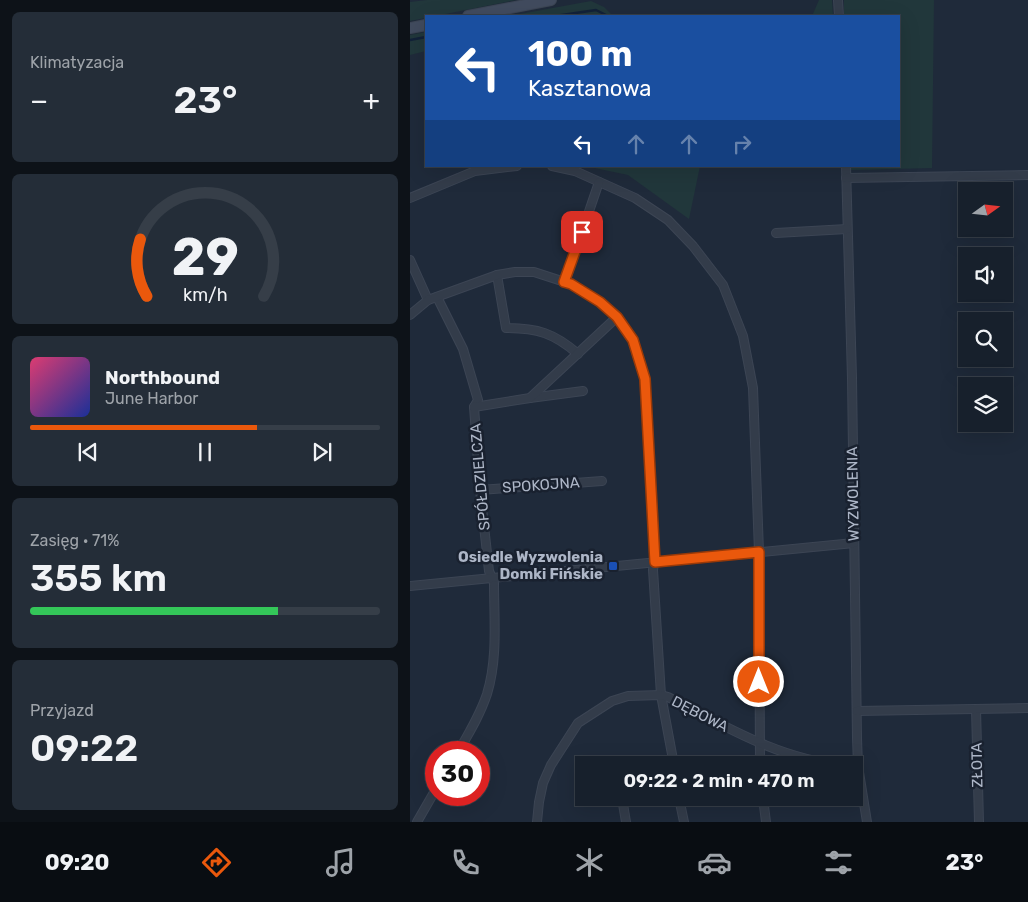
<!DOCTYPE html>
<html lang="pl">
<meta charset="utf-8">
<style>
:root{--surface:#17202c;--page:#242d38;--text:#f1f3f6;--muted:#9ea3a9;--line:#363e48;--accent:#ea580c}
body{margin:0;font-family:Rubik,sans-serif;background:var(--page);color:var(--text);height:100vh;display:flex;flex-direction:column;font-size:19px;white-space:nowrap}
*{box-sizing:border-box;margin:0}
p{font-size:16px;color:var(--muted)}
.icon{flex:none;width:28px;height:28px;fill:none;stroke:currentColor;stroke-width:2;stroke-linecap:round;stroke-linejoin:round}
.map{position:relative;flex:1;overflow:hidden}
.details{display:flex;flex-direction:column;gap:12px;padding:12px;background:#0d1218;width:410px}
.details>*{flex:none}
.hud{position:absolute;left:15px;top:15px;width:475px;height:152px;border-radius:0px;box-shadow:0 5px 20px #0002,0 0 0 1px var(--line);background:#1a4fa0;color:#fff;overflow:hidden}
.needle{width:32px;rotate:75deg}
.fabs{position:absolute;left:548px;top:182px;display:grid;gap:10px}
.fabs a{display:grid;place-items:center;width:55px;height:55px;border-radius:0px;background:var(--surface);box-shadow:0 5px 20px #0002,0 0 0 1px var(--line);font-size:25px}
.speed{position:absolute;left:15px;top:741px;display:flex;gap:10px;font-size:25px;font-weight:700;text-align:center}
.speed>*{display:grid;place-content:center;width:65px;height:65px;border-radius:50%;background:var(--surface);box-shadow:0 5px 20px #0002,0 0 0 1px var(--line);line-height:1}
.speed .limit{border:8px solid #d22;background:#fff;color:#111}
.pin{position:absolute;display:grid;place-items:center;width:42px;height:42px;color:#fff;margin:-21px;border-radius:10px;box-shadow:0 2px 8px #0006}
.me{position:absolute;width:55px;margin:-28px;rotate:0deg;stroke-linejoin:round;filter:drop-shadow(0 0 4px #0008)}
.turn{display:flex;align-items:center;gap:18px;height:105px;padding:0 20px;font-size:22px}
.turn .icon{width:65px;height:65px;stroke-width:2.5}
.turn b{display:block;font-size:35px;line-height:42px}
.lanes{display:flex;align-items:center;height:48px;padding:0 20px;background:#0003;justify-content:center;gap:25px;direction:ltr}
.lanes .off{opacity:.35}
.big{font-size:38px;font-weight:600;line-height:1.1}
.details .tile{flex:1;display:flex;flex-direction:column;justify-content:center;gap:8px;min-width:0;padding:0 18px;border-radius:8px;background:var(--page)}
.details .dial{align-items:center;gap:0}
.dial svg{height:130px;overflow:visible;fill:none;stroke:var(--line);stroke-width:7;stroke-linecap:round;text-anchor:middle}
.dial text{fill:var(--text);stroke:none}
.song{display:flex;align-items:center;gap:15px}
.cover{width:60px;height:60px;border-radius:8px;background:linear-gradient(135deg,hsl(340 70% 55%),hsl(230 70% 35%))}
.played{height:5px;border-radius:2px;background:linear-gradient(90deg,var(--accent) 65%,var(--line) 65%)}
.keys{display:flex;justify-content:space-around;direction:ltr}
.heat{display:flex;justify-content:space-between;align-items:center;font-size:28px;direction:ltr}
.charge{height:8px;border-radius:4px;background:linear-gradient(90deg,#34c759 71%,var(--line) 0)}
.trip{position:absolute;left:165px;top:756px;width:288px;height:50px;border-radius:0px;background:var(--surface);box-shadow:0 5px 20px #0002,0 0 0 1px var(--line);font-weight:600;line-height:50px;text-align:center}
.tabs{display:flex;height:80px;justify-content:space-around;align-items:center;background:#090d12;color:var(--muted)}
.tabs .icon{width:35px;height:35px}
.tabs .current{color:var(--accent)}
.tabs b{font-size:22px;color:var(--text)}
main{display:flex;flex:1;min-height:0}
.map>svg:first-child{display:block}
</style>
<main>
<section class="details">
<div class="tile"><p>Klimatyzacja</p>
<div class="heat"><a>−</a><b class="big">23°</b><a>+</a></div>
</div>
<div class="tile dial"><svg viewBox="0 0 100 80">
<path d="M14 69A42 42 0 1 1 86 69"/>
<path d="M14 69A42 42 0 0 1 10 34" stroke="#ea580c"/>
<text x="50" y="56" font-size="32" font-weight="700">29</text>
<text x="50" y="72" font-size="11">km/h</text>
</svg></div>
<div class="tile">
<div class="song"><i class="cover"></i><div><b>Northbound</b><p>June Harbor</p></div></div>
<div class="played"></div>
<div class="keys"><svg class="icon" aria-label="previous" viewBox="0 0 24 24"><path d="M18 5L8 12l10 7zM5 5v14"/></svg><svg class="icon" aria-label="pause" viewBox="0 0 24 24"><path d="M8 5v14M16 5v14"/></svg><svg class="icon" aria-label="next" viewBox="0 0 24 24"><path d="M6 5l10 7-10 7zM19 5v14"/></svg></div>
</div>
<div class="tile"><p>Zasięg · 71%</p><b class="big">355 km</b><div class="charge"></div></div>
<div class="tile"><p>Przyjazd</p><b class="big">09:22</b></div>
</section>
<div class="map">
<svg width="618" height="822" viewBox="0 0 618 822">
<rect width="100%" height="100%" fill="#1f2a3a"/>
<g fill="#21373b">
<path d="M17,0h89l-106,21v-19z"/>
<path d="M409,0h13l1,16h-21z"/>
<path d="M434,0h90l-2,168 -82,2v-4h49v-150h-55z"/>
<path d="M181,1l13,6 9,9h-104z"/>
<path d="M16,32v19l-16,4v-20z"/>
<path d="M175,166h115l-11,53 -61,-44z"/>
</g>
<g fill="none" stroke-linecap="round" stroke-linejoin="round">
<g stroke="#122138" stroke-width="2.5">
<path d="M145,16l41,-6 12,6"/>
<path d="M0,40l16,-3"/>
</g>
<g stroke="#3c4554" stroke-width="10">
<g id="minor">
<path d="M428,0l1,16"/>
<path d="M142,166l23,5 60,27 33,22 25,26 30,39 20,51 10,52 6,164 1,213"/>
<path d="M436,166l6,212 5,360 1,28 9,56"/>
<path d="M436,178l182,-3"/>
<path d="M0,198l65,-27 42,-5"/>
<path d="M366,233l71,-4"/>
<path d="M0,260l18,40"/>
<path d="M87,275l9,53c31,0 48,5 72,26"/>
<path d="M155,282l34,-100"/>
<path d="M27,297l26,52 15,51 -4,7 6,83 9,81 5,12c0,36 4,75 -7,111 -7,21 -18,39 -29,58"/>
<path d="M0,315l18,-15 69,-25 18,-3h19l37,12 29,18 17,15 16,23 12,39 10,177 -2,14 8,125 13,70"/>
<path d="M120,398l53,-7"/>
<path d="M64,407l56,-9 87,-81"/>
<path d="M70,490l122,-9"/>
<path d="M0,586l444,-43"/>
<path d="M566,709l3,113"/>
<path d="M447,711l171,-3"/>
<path d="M212,798l4,24"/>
<path d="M269,798l5,24"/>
<path d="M353,798l3,24"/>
<path d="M7,822l19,-33"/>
<path d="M127,822l2,-20 4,-19 8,-18 27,-42 34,-22 16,-5 33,-1 7,2c55,28 112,63 175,68"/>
</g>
</g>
<g stroke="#3c4554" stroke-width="12">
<g id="secondary">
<path d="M58,16l83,-16"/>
<path d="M0,28l16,-3"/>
</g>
</g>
<use href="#minor" stroke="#333c4a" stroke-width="8"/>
<use href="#secondary" stroke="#414b5e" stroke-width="10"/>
</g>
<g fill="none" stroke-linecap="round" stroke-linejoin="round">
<g stroke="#983908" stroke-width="12">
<path id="route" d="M172,232l-18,50 7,2 29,18 17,15 16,23 12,39 10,183 104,-10v130"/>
</g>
<use href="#route" stroke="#ea580c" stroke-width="9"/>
</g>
<rect fill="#1a4fb4" stroke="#19212f" stroke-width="2" x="198" y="561" width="10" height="10" rx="2.5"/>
<g text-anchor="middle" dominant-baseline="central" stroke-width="5" stroke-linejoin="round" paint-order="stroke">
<g font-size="15" fill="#adb6c7" stroke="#19212f">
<text transform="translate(70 477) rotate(-95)">SPÓŁDZIELCZA</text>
<text transform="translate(131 485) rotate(-4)">SPOKOJNA</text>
<text transform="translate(443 494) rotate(-91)">WYZWOLENIA</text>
<text transform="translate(290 714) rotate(27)">DĘBOWA</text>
<text transform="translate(567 765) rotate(-91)">ZŁOTA</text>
</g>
<g font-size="15" font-weight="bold" fill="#adb6c7" stroke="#19212f" text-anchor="end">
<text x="193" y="557">Osiedle Wyzwolenia<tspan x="193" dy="17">Domki Fińskie</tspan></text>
</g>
</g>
</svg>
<div class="fabs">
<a><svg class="needle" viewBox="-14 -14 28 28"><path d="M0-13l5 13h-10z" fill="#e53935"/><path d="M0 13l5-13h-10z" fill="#9ea3a9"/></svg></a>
<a><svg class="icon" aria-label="sound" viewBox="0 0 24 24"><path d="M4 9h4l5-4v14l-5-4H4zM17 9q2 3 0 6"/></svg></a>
<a><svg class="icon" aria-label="search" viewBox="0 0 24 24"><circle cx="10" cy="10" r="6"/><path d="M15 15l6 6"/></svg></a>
<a><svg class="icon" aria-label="layers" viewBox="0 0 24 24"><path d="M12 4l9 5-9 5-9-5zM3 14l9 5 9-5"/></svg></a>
</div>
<div class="speed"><div class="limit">30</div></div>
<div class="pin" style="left:172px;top:232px;background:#d93025"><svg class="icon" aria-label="arrive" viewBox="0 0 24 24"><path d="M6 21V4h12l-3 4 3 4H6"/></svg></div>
<svg class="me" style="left:349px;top:682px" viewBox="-20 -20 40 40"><circle r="17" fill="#ea580c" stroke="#fff" stroke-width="3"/><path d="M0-11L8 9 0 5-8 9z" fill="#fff"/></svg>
<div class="trip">09:22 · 2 min · 470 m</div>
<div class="hud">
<div class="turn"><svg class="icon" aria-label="left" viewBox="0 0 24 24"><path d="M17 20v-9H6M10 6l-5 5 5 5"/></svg><div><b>100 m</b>Kasztanowa</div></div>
<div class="lanes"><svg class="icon" aria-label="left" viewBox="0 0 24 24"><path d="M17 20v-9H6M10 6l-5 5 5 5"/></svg><svg class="icon off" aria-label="ahead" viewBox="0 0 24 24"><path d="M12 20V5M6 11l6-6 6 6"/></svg><svg class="icon off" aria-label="ahead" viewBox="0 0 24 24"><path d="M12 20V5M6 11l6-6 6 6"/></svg><svg class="icon off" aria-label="right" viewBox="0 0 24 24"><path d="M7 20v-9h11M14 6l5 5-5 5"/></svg></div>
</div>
</div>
</main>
<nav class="tabs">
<b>09:20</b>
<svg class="icon current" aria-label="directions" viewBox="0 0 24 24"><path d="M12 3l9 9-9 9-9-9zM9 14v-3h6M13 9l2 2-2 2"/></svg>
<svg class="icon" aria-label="music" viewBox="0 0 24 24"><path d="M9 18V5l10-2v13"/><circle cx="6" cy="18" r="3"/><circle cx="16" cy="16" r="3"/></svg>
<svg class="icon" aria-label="phone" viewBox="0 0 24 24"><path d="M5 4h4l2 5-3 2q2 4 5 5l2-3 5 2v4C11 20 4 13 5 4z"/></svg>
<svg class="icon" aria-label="climate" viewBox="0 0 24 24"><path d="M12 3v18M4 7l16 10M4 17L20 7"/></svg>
<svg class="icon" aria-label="car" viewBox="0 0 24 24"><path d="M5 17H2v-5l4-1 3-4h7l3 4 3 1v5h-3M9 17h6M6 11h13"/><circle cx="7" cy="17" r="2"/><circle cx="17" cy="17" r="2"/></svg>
<svg class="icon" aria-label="filters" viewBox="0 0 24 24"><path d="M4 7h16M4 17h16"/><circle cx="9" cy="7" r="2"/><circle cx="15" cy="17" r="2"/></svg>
<b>23°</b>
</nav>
